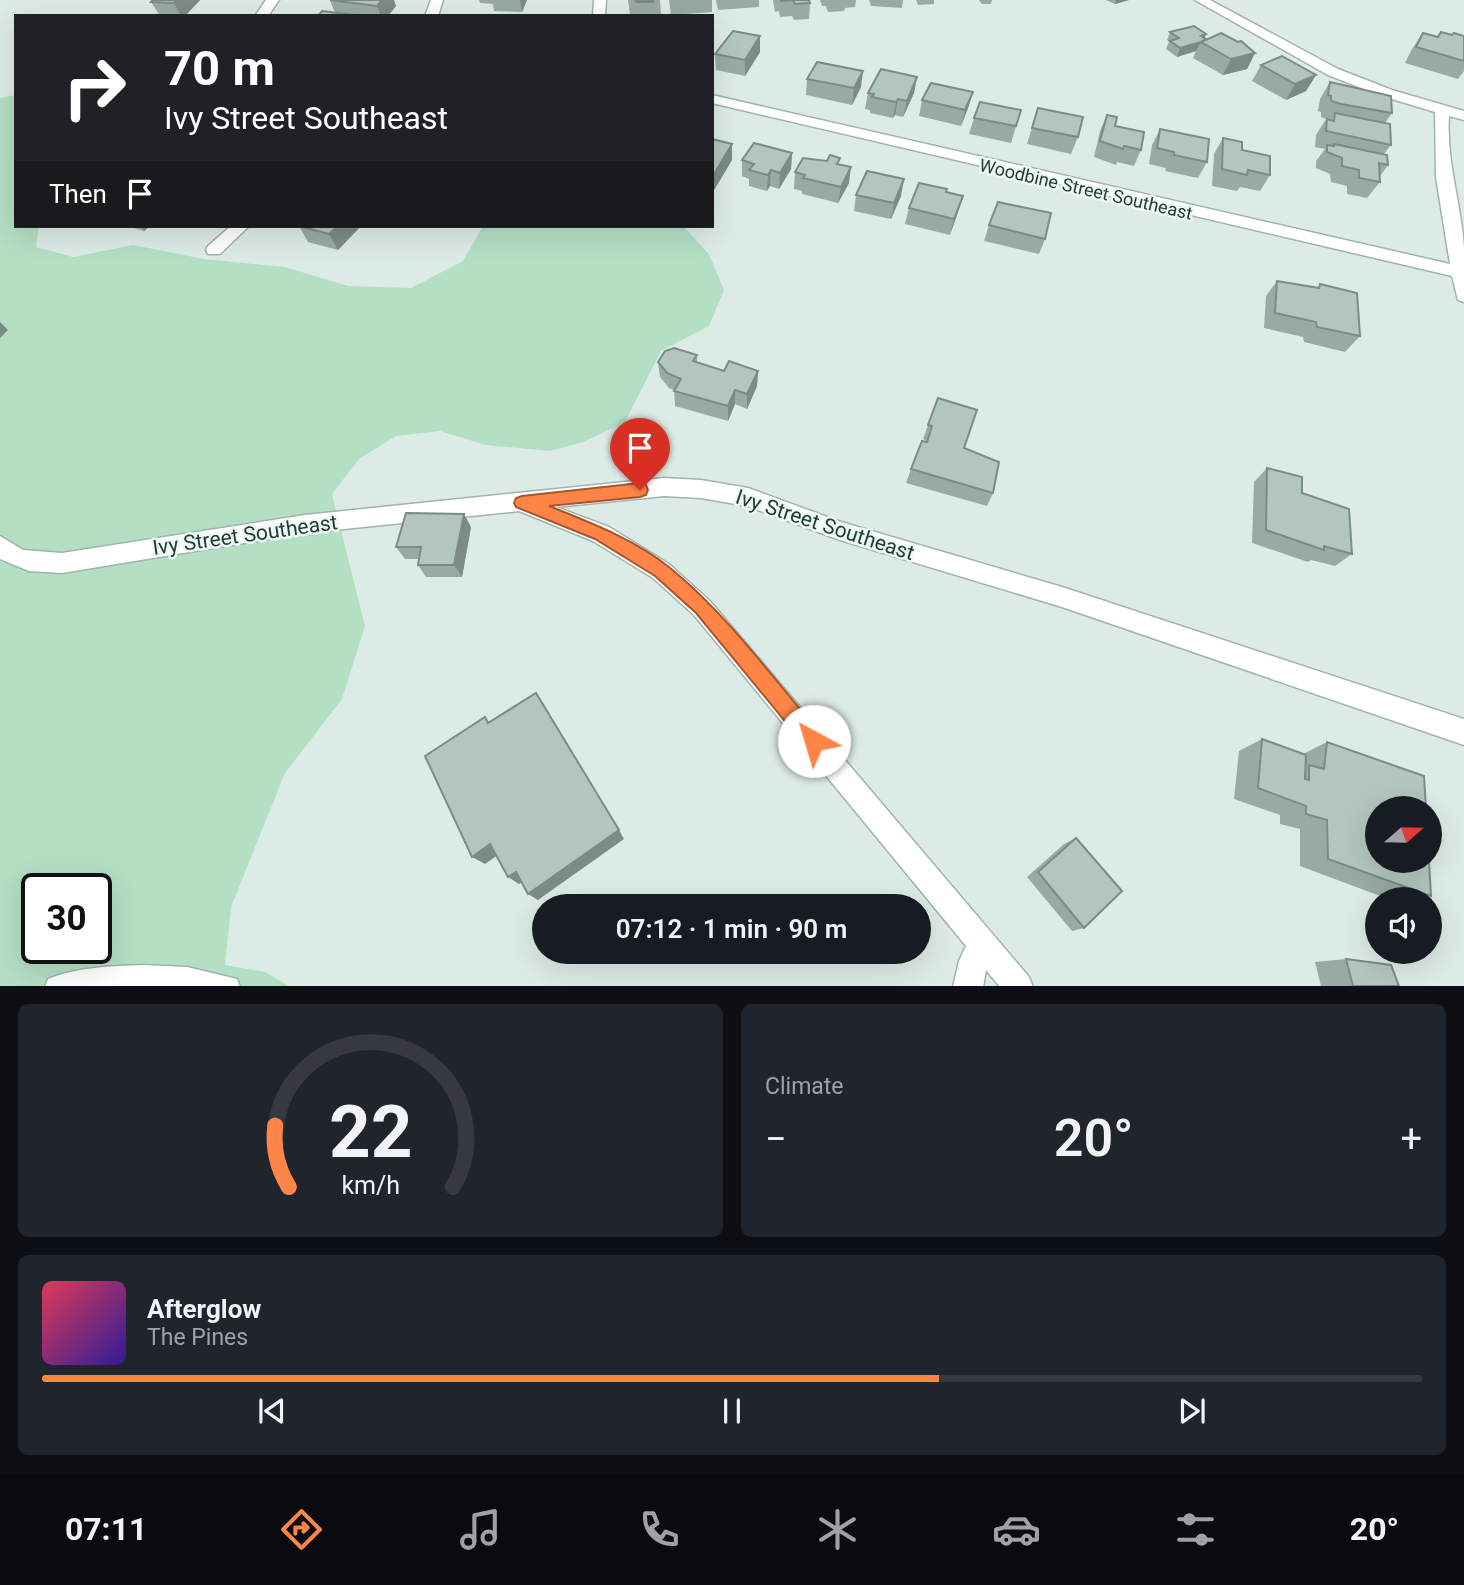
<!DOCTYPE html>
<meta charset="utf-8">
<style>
:root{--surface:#171b24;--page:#20242c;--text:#f1f3f6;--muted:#9ea1a6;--line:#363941;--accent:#ff8547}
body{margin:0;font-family:Roboto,sans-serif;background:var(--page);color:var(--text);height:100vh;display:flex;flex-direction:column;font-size:26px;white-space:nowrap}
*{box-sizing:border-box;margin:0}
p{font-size:23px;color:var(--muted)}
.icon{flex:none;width:38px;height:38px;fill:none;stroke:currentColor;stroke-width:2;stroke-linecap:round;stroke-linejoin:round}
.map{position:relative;height:986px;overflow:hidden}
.side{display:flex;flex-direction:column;gap:18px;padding:18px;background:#0d0f14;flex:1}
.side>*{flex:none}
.guide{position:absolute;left:14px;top:14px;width:700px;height:214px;border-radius:0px;box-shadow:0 7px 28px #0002;background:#202124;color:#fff;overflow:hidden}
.needle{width:46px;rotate:70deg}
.fabs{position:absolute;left:1365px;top:796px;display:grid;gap:14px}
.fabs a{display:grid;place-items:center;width:77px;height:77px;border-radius:50%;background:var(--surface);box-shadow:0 7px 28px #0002;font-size:35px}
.speed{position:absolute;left:21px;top:873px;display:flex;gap:14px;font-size:35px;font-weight:700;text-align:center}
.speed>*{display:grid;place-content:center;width:91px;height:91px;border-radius:50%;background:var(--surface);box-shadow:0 7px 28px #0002;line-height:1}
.speed .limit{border:4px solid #111;border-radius:10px;background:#fff;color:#111}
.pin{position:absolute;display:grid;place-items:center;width:60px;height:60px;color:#fff;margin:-72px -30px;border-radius:50% 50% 50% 0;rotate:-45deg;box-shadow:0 0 7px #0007}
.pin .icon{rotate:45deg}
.me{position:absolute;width:77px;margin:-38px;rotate:321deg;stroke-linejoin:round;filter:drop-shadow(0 0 5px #0008)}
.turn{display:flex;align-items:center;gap:24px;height:147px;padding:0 35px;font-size:32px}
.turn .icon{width:91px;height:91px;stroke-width:2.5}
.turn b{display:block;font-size:49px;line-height:60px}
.then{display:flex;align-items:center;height:66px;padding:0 35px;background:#0003;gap:14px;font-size:26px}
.big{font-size:52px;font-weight:600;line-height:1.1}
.side .widget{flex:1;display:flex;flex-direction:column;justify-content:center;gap:10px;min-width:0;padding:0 24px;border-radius:10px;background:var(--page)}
.side .dial{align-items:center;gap:0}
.dial svg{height:182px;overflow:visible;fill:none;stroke:var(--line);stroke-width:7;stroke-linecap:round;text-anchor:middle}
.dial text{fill:var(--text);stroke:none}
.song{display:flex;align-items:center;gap:21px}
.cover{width:84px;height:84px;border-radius:10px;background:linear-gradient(135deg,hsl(350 70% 55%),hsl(250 70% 35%))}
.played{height:7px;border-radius:4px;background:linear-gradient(90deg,var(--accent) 65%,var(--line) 65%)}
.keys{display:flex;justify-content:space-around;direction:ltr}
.heat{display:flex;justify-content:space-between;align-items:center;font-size:38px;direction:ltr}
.side .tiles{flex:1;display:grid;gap:18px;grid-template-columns:1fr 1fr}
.widget:last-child{grid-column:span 2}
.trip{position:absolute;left:532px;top:894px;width:399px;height:70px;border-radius:35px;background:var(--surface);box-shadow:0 7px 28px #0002;font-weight:600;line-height:70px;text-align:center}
.dock{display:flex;height:112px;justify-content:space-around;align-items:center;background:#090b0e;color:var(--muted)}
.dock .icon{width:49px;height:49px}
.dock .active{color:var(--accent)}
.dock b{font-size:32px;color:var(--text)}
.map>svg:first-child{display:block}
</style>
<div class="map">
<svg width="1464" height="987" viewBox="0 0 1464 987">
<rect width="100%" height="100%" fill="#ddebe6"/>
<path fill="#b3dfc3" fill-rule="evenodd" d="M16,95v131h23l-3,21 37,10 60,-12 71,14 81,8 63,19 63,2 52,-27 20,-35h200l26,28 15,36 -15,36 -48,25 -36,71 -42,20 -33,9 -64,-6 -46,-14 -44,5 -37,23 -27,35 33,132 -23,73 -57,74 -54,134 -6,58 40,7 24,14 -289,1v-889zM37,889h59v59h-59z"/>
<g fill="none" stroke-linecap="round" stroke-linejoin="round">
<g stroke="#a0b3ae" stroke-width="3">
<path id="lane" d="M143,965l44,2 50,12 3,8h-195l3,-8c29,-12 64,-13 95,-14z"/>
</g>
<g stroke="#a0b3ae" stroke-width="3">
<g id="street">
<path d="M266,0h13l-11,16h-13z"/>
<path d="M431,0h12l-5,16h-13z"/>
<path d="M594,0h12l-1,16h-12z"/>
<path d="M1195,0h15l128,69 54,21 72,21v9l-15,-4c-3,45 12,87 15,131 0,18 0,37 0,55l-6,-2 -6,-24 -740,-173v-8l738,169 -14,-87 -1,-65 -53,-16 -54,-21z"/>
<path d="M231,226h18l-29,28h-12l-2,-4 2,-4z"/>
<path d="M664,478l37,2 47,8 93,34 221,65 402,132v26l-402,-138 -222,-67 -93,-34 -46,-8 -37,-2 -108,11 53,20 60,37 41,37 319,376 4,10h-33l-14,-17 -3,17h-30l6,-26 7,-15 -272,-331 -41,-37 -60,-37 -74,-30 -214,22 -243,40 -33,-2 -29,-12v-23l23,14 39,3 243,-38z"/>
</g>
</g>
<use href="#lane" fill="#fff" fill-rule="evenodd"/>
<use href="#street" fill="#fff" fill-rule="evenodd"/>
</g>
<g fill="#99aaa4">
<path d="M152,0h48l-15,16h-25l-9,-14z"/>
<path d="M330,0l66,6 -8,10h-70l17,-3z"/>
<path d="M479,0h48l-5,12 -28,-1 -1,-7 -13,-1z"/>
<path d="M628,0h32l1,14h-7v2l-24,-1z"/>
<path d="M669,0h43v12l-41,3z"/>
<path d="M716,0h43v7l-41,3z"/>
<path d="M773,0h36l1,3 -1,16 -15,1 -2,-4 -12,1 -1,-6 -4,1z"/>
<path d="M820,0h36l-1,7 -10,1 -1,3 -16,1 -2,-6h-4z"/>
<path d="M869,0h34l-1,8 -31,-2z"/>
<path d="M916,0h18v4l-16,1z"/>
<path d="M979,0h13l-1,4h-9z"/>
<path d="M1106,0h23l-14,4z"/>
<path d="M1170,32l36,2 -2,4 2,1 49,14 -8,16 -24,6 -30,-17 3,-7 -19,6 -11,-8 3,-7 -2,-2z"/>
<path d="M1441,32l11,3 12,1v35l-6,8 -53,-16 7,-14 11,-16 14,4z"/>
<path d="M760,52l-15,24 -29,-6 -1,-16z"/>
<path d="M1261,65l55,10 -10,16 -20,9 -34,-19z"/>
<path d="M917,77l-3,16 -11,24 -8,-2 -2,3 -23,-5v-3l-5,-1 3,-16z"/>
<path d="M807,79l54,8 -9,18 -46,-10z"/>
<path d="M1330,82l62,31 -7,10 6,22 -7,9 4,11 -8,11v6l-13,16 -20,-4v-8l-16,-4 -1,-8 -14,-6v-7l9,-12 -10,-2 1,-12 10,-16 -5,-2v-5l-3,-1 2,-12z"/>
<path d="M973,92l-5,16 -7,18 -42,-10 3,-16z"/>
<path d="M1038,108l40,29 -7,17 -44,-10z"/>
<path d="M1021,110l-10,33 -42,-9 5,-16z"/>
<path d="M1107,115l8,11 26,24 -7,16 -17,-4 -1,3 -22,-8 6,-26z"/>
<path d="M1160,129l47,33 -9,16 -33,-7 1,-3 -17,-4 3,-19z"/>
<path d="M1223,138l19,12 28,25 -10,16 -20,-4 -3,4 -25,-5 2,-32z"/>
<path d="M712,139l20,21 -18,30h-2z"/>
<path d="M792,153l-1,16 -12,20 -9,-3 -3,5 -18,-5v-7l-7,-3v-16z"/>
<path d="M839,164l10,19 -11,20 -36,-9v-3l-8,-2 1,-17z"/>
<path d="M946,192l17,4 -13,39 -45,-11 4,-16z"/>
<path d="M856,195l45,1 -10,23 -37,-8z"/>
<path d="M989,225l56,14 -6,15 -55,-13z"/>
<path d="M127,226h23l-6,5z"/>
<path d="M299,226h62l-23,24 -30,-8z"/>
<path d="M1277,281l40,7 3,-4 40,52 -15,16 -41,-10 -1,-5 -39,-9 2,-32z"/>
<path d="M697,355v8l27,8h34l-1,15 -10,23 -12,-5 -7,17 -53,-15 -1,-16 -5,-2 -9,-11 -2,-15z"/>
<path d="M938,398l26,50 29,45 -6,13 -81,-23 5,-14 15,-27 1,-1 -4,-2z"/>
<path d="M1267,468l35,25 50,61 -17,12 -24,-6 -3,2 -56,-19 2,-61z"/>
<path d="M471,527l-9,50h-36l-8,-12 1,-6h-14l-9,-12z"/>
<path d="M1262,739l41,15 24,-12 104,154 -20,4h-20l-91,-34v-37l-20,-5v-9l-46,-16 5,-48z"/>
<path d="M1076,838l8,90 -12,3 -45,-54 37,-33z"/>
<path d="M1346,959l53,27h-78l-6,-24z"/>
</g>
<g fill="#7d8b86">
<path d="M176,0h24l-15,16h-4l-7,-13z"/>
<path d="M382,0h12l2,6 -8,10h-7l-4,-10z"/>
<path d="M520,0h7l-5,12z"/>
<path d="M1116,0h13l-14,4z"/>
<path d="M1206,34l-3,8h-2l-5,9 -19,6 3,-9 21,-12z"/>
<path d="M760,36v16l-15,24v-16z"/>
<path d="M1255,53l-8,16 -24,6 8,-16z"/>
<path d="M863,71l-2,16 -9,18 2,-17z"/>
<path d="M1316,75l-10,16 -20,9 9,-16z"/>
<path d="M917,77l-3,16 -11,24 4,-16z"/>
<path d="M973,92l-5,16 -7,18 4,-16z"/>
<path d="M898,99l-3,16 -2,3 3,-16z"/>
<path d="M732,144v16l-18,30v-16z"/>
<path d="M792,153l-1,16 -12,20 1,-16z"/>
<path d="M851,167l-2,16 -11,20 3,-16z"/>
<path d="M771,170l-1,16 -3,5 1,-16z"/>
<path d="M904,179l-3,17 -10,23 3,-16z"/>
<path d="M963,196l-5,16 -8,23 4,-16z"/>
<path d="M141,226h9l-6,5z"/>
<path d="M338,226h23l-23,24 -9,-16z"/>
<path d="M0,322l8,8 -8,8z"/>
<path d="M758,371l-1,15 -10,23v-15z"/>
<path d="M735,390v14l-7,17v-15z"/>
<path d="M464,514l7,13 -9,50 -8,-12z"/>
<path d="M619,830l5,9 -86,61 -10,-6z"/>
<path d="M490,844l12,8 -17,12 -13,-7z"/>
<path d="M516,872l10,7 -7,5 -11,-7z"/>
</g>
<g fill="#b2c6bf" stroke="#7d8b86" stroke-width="2">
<path d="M153,0h23l-2,3 -23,-1z"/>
<path d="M330,0h52l-5,6z"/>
<path d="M635,0h18v2h-17z"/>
<path d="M781,0h28l1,3 -15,1 -2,-4 -12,1z"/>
<path d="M322,11l41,5h-45z"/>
<path d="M1194,26l12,8 -5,2 5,3 -5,3 -21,6 -10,-7 9,-3 -9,-6z"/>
<path d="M733,31l27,5 -15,24 -30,-6z"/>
<path d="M1441,32l11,3 2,-2 10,3v25l-48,-14 7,-14 15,4z"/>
<path d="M1221,33l17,9 3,-1 14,12 -24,6 -30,-17z"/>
<path d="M1282,56l34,19 -21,9 -34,-19z"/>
<path d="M817,62l46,9 -9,17 -47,-9z"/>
<path d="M881,69l36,8 -10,24 -9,-2 -2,3 -24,-5 2,-3 -6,-1z"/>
<path d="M1330,82l61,14 1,17 -51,-9 -10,-3v-5l-3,-1z"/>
<path d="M931,83l42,9 -8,18 -43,-10z"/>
<path d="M980,102l41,8 -5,16 -42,-8z"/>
<path d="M1038,108l45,9 -5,20 -46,-9z"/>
<path d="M1335,113l55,11 1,21 -65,-14 1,-12 7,2z"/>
<path d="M1107,115l10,2 -2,9 29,6 -3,18 -17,-4 -1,3 -23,-8z"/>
<path d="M1160,129l49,10 -2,23 -33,-7v-3l-17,-4z"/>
<path d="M1223,138l19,4v8l28,6v19l-22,-5 -1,5 -25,-6z"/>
<path d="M712,139l20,5 -18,30 -2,-1z"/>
<path d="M754,143l38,10 -12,20 -9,-3 -3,5 -19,-5 5,-6 -12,-4z"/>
<path d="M1334,144l53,11 1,10 -9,-2 1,19 -21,-4v-8l-17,-4v-8l-15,-6v-7l7,1z"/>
<path d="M830,155l10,3 -3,6 14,3 -10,20 -38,-9 2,-3 -10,-3 8,-14 24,3z"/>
<path d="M867,171l37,8 -10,24 -38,-8z"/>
<path d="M919,183l28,6 -1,3 17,4 -9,23 -45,-11z"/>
<path d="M998,202l53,11 -6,26 -56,-14z"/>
<path d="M299,226h39l-9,8z"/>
<path d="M1277,281l42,7 1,-4 37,9 3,43 -43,-9 -1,-5 -41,-9z"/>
<path d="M674,348l23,7 -4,6 31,10 5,-10 29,10 -11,23 -12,-4 -7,16 -54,-15 7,-12 -14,-6 -9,-11 7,-11z"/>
<path d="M938,398l39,12 -13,38 35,14 -6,31 -82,-24 11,-28 5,1 5,-16 -4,-1z"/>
<path d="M1267,468l35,9v16l47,16 3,45 -28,-8v4l-58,-20z"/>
<path d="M406,513l58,1 -10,51h-36l3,-18h-25z"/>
<path d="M536,693l83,137 -91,64 -12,-22 -8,5 -18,-33 -18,13 -47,-101 60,-39 3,6z"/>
<path d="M1262,739l44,16 -1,24 4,1v-15l15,4 3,-27 97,34 2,32h-49v53h52l2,35 -103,-37 -1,-39 -21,-6v-8l-48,-18z"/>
<path d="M1076,838l46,53 -38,37 -46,-56z"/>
<path d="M1346,959l45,6 8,21h-46z"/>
</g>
<path fill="#ff8547" stroke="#a6562e" stroke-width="2" d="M640,483l6,2 2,5 -2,5 -6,2 -91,9c42,17 85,33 120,61 58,47 103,110 152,167l2,7 -2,7 -7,2 -7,-2 -111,-135 -41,-37 -60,-37 -79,-32 -2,-4 2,-5 6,-2z"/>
<g text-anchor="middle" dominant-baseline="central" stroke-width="5" stroke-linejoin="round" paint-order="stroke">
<g font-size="18" fill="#1d3c36" stroke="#eef7f3">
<text transform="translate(1086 189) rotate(13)">Woodbine Street Southeast</text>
</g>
<g font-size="21" fill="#1d3c36" stroke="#eef7f3">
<text transform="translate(825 525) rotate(18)">Ivy Street Southeast</text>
<text transform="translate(245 535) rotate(-8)">Ivy Street Southeast</text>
</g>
</g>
</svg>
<div class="fabs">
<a><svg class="needle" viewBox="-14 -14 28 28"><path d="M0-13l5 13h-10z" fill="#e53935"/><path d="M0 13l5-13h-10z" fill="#9ea1a6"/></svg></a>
<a><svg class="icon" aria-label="sound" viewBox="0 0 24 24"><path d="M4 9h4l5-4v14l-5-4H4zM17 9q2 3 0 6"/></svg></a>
</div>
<div class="speed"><div class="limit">30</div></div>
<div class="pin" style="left:640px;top:490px;background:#d93025"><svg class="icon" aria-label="arrive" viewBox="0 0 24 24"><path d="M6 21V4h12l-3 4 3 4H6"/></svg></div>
<svg class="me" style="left:814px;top:741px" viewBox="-20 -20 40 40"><circle r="19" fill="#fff"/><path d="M0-13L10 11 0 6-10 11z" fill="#ff8547"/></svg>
<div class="trip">07:12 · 1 min · 90 m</div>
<div class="guide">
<div class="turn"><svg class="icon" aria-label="right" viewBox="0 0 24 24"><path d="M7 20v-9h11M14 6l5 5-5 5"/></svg><div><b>70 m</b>Ivy Street Southeast</div></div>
<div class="then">Then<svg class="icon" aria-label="arrive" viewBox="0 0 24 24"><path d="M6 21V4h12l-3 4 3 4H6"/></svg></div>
</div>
</div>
<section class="side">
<div class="tiles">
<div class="widget dial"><svg viewBox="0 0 100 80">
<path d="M14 69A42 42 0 1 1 86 69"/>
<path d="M14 69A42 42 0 0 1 8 42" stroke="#ff8547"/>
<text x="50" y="56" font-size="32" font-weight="700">22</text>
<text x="50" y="72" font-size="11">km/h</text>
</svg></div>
<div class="widget"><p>Climate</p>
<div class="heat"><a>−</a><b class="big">20°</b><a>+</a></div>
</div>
<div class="widget">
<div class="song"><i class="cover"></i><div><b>Afterglow</b><p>The Pines</p></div></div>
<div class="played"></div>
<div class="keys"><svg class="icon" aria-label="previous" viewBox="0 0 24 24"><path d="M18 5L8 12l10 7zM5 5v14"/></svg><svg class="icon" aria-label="pause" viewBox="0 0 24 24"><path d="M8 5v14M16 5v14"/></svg><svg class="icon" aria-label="next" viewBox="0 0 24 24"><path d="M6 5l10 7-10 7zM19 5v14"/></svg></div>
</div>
</div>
</section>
<nav class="dock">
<b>07:11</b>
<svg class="icon active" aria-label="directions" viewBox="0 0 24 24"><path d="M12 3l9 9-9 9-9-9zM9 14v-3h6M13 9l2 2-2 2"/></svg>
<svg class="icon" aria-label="music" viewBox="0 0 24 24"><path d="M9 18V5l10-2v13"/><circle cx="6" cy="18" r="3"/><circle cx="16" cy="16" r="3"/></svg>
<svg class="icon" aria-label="phone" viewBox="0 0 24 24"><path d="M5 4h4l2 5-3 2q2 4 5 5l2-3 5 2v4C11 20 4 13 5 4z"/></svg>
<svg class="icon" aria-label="climate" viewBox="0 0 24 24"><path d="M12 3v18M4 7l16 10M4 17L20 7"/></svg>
<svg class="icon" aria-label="car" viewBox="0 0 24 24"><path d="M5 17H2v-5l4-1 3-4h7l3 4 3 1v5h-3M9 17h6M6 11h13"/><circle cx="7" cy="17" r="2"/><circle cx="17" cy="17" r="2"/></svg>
<svg class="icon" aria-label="filters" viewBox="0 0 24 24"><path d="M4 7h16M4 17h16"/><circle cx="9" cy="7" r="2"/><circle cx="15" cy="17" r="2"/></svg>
<b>20°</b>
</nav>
